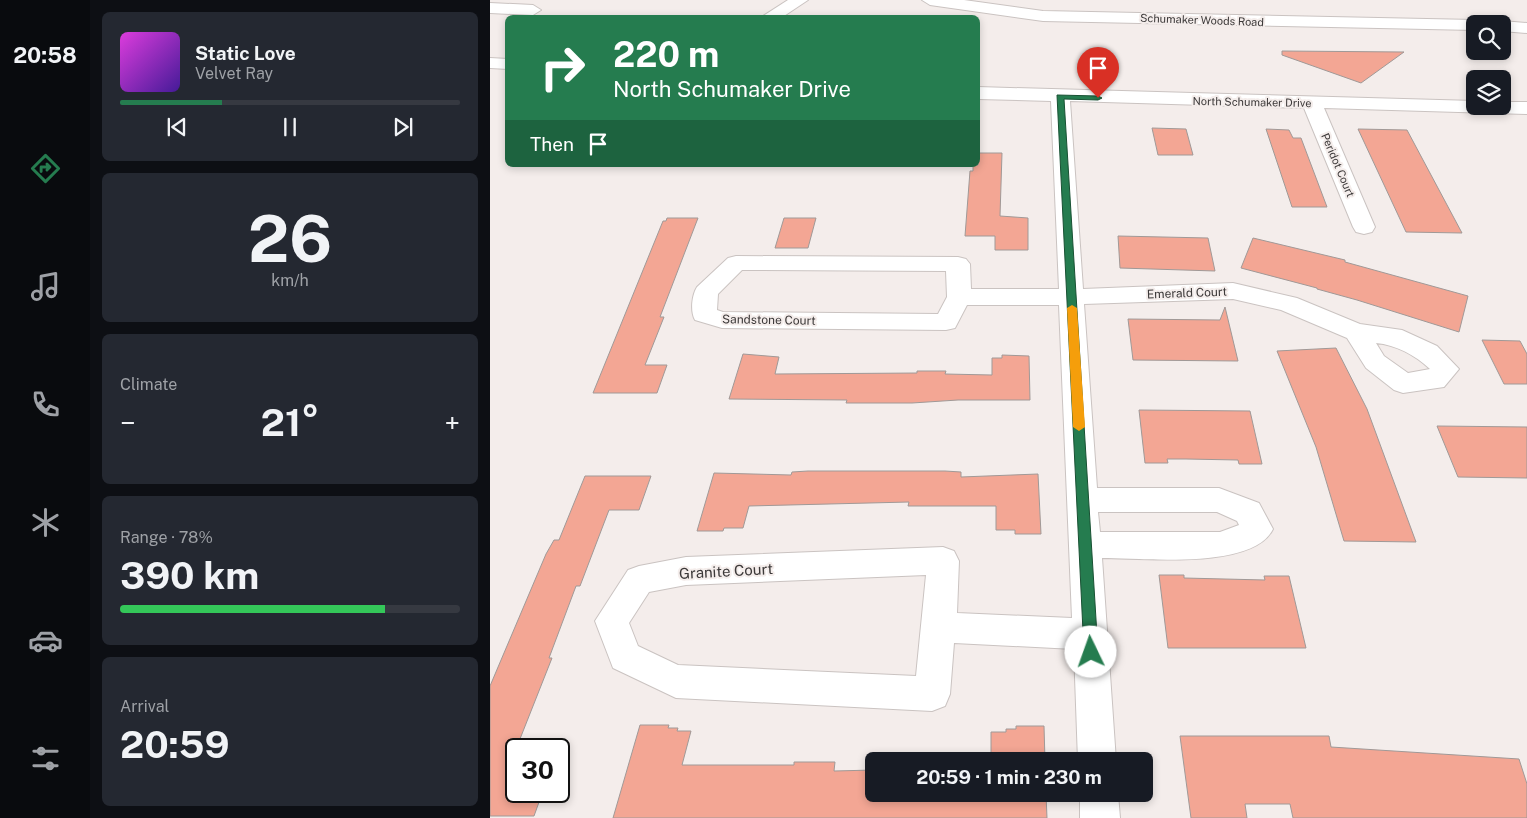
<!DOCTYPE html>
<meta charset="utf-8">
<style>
:root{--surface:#171b24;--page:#242831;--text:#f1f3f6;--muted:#9ea1a6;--line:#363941;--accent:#257c4f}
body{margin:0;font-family:"Public Sans",sans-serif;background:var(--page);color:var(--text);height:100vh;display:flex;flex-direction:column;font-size:19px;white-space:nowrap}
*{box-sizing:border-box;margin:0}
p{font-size:16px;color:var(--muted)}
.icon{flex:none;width:28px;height:28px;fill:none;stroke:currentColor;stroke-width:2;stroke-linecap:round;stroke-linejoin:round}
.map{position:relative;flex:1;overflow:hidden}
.details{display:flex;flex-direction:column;gap:12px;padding:12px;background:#0d0f14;width:400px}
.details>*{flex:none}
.guide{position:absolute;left:15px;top:15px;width:475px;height:152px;border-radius:8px;box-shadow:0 2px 8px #0003;background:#257c4f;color:#fff;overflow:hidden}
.controls{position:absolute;left:976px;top:15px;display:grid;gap:10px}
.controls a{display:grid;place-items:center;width:45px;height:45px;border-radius:8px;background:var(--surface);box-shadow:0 2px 8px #0003;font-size:25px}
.speed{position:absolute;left:15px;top:738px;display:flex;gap:10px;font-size:25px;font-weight:700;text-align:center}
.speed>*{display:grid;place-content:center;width:65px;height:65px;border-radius:50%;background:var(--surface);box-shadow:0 2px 8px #0003;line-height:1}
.speed .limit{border:2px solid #111;border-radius:8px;background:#fff;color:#111}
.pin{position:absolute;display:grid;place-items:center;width:42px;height:42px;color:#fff;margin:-51px -21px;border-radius:50% 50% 50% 0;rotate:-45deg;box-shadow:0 0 5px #0007}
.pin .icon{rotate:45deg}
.me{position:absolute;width:55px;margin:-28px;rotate:357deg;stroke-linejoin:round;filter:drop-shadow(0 0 4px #0008)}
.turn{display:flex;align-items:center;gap:18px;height:105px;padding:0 25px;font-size:22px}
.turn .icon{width:65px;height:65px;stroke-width:2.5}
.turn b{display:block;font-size:35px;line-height:42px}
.then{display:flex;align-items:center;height:48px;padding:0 25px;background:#0003;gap:10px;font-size:19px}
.big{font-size:38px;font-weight:700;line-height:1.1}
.details .card{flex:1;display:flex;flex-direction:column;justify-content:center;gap:8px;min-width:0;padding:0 18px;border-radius:8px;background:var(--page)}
.details .dial{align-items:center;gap:0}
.dial b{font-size:65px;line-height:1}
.song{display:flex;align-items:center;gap:15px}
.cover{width:60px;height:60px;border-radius:8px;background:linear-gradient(135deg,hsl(300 70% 55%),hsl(260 70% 35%))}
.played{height:5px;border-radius:2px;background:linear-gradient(90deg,var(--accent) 30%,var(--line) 30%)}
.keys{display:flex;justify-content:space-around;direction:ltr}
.heat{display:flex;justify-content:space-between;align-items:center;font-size:28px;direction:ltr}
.charge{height:8px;border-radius:4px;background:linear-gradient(90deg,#34c759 78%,var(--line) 0)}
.trip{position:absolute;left:375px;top:752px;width:288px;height:50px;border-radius:8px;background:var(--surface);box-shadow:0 2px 8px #0003;font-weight:700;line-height:50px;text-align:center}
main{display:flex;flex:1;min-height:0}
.menu{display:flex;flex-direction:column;width:90px;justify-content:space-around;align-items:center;background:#090b0e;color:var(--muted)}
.menu .icon{width:35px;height:35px}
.menu .on{color:var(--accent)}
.menu b{font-size:22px;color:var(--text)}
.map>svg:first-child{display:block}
</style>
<main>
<nav class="menu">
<b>20:58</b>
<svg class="icon on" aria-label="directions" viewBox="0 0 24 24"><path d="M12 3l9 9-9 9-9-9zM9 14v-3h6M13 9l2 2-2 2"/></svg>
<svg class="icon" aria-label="music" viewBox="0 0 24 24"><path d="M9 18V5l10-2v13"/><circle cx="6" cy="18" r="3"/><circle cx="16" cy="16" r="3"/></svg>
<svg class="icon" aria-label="phone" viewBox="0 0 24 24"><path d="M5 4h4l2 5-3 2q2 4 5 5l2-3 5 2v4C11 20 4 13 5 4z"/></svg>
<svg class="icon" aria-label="climate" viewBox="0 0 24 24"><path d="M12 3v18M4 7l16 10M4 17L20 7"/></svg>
<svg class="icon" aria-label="car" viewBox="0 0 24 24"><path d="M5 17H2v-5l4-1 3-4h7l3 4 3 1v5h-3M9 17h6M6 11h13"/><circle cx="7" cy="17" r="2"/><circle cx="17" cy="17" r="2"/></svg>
<svg class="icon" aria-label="filters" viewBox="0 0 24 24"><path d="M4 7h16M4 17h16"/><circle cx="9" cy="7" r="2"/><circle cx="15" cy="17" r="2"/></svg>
</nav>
<section class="details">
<div class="card">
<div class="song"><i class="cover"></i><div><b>Static Love</b><p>Velvet Ray</p></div></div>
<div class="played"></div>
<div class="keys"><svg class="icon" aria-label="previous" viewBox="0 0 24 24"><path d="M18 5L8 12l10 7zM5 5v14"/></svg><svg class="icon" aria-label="pause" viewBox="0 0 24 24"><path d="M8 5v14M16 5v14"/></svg><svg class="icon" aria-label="next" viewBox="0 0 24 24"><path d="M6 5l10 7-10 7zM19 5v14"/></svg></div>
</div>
<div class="card dial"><b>26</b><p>km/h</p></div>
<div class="card"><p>Climate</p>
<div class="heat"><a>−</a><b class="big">21°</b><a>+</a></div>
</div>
<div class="card"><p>Range · 78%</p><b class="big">390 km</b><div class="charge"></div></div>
<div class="card"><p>Arrival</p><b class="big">20:59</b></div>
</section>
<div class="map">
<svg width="1037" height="818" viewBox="0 0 1037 818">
<rect width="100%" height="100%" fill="#f4edeb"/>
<g fill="#f3a694" stroke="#a09997">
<path d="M792,51l122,1 -43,31 -79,-28z"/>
<path d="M662,128l34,1 7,26h-35z"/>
<path d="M776,129l23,1 4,8h8l26,69h-35z"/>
<path d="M868,129l49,1 55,103 -56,-1z"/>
<path d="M488,153h24l-2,63 28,2v32h-33v-14h-30l5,-65h3v-6h5z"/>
<path d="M177,218h31l-38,99h4l-19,48h22l-10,28h-64l70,-172h3z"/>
<path d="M294,218h32l-8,30h-33z"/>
<path d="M628,236l90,2 7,33 -95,-3z"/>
<path d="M763,238l92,22v2l123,34 -9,36 -102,-32 -40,-11v-1l-76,-20z"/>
<path d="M735,307l13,54 -105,-1 -5,-41 92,1z"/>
<path d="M992,340l38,1 7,13v30h-23z"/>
<path d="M846,348l31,61 49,133 -72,-1 -28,-94 -39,-96z"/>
<path d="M253,354l36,3 -4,17 142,-1v-2h29l-1,3 47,1v-17h10v-3l27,1 1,44h-72l-46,3h-66l1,-3 -118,-1z"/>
<path d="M649,410l111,1 12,53h-23l-1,-4 -52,-1h-19l1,4h-23z"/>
<path d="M947,426l90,1v51l-69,-1z"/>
<path d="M318,471h137l16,1v5l77,-3 3,60h-26v-4h-19v-24h-88l1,-4 -160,4 -6,22h-19l-1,3h-26l17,-58 77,2 1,-3z"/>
<path d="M95,476h66l-12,34h-30l-29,76h-4l-27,72h3l-36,91v42h27l-9,25h-44v-130l56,-132 8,-14h5z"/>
<path d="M669,575h25v3l81,2 -1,-4h25l17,72h-138z"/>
<path d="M150,725h29l-1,3h10l-1,3h14l-9,34h112v-3h41l-1,9 40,-1v24h172l1,24h-434z"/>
<path d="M526,726h28l1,35h-54v-29h15v-3h10z"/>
<path d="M690,736h149l2,11 188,12 8,25v34h-234l-3,-14h-45l2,14h-56z"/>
</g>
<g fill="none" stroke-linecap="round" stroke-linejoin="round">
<g stroke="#cac3c1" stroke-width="2">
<g id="minor">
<path d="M298,0h20l-27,18h-21z"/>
<path d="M432,0h42l79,11 432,9 7,4h-7v6l-432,-9 -113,-16z"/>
<path d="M0,3l43,2 8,5 -8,5 -43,-2z"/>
<path d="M1012,21l25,2v10l-25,-2v-7h-7z"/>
<path d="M0,58l18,1v10l-18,-1z"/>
<path d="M488,87l497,14v5h27v-4h25v12l-203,-6 51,119 -3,5 -8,2 -8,-2 -3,-5 -49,-119 -234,-7 13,188 150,-6 64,15 63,26 42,6 35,16 22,23 -15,18 -41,6 -9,-3 -28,-22 -19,-30 -66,-28 -48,-11 -149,5 13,184h122l40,15 14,26c-20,41 -130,29 -171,29l14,203h-38l-4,-112 -120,-6 -4,51 -5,12 -13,5 -256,-13 -63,-30 -18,-47 33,-51 11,-4 47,-9 257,-10 11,4 5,10 -2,52 115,5 -13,-313h-92l-12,23 -9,2 -224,-2 -27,-8c-5,-9 -3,-25 2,-33l31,-29 8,-2 222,1 8,2 4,5 1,25h88l-8,-188 -73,-2zM252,270l204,1 1,26 -9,17 -215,-2 -6,-2 1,-16zM886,343c20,2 39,12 54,26l-22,4 -24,-17zM608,512h119l20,9 2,4 -19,7h-120zM436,575l-10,101 -238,-11 -40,-19 -9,-23 20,-31 37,-7z"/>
<path d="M590,794h38l2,24h-40z"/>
</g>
</g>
<use href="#minor" fill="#fff" fill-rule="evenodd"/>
</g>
<path fill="#257c4f" stroke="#185133" d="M567,95l41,1 4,2 -4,2 -34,-1 34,553 -2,5 -5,1 -5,-1 -2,-5z"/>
<path fill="#f59e0b" d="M582,305l5,3 8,119 -6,4 -6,-4 -6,-119z"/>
<g text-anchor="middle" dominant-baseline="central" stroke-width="4" stroke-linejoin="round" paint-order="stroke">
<g font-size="11" fill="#3c3939" stroke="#f4edeb">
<text transform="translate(712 20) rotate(2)">Schumaker Woods Road</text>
<text transform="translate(762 102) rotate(1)">North Schumaker Drive</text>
<text transform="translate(848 165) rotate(67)">Peridot Court</text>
</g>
<g font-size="12" fill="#3c3939" stroke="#f4edeb">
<text transform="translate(697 293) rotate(-2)">Emerald Court</text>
<text transform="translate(279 320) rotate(1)">Sandstone Court</text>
</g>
<g font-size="15" fill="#3c3939" stroke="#f4edeb">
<text transform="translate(236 571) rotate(-3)">Granite Court</text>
</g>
</g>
</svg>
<div class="controls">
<a><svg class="icon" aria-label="search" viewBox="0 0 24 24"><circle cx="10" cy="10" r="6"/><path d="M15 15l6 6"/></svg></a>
<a><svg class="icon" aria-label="layers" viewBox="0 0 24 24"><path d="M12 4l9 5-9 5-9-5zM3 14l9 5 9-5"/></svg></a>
</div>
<div class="speed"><div class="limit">30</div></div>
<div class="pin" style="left:608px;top:98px;background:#d93025"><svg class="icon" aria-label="arrive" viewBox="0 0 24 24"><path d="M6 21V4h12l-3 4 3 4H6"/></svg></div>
<svg class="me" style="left:601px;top:652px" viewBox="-20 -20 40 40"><circle r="19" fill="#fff"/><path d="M0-13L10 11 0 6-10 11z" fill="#257c4f"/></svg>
<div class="trip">20:59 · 1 min · 230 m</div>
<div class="guide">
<div class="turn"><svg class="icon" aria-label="right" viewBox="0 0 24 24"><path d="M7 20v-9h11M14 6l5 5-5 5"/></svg><div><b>220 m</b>North Schumaker Drive</div></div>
<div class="then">Then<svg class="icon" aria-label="arrive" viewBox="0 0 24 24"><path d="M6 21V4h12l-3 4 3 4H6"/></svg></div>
</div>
</div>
</main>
